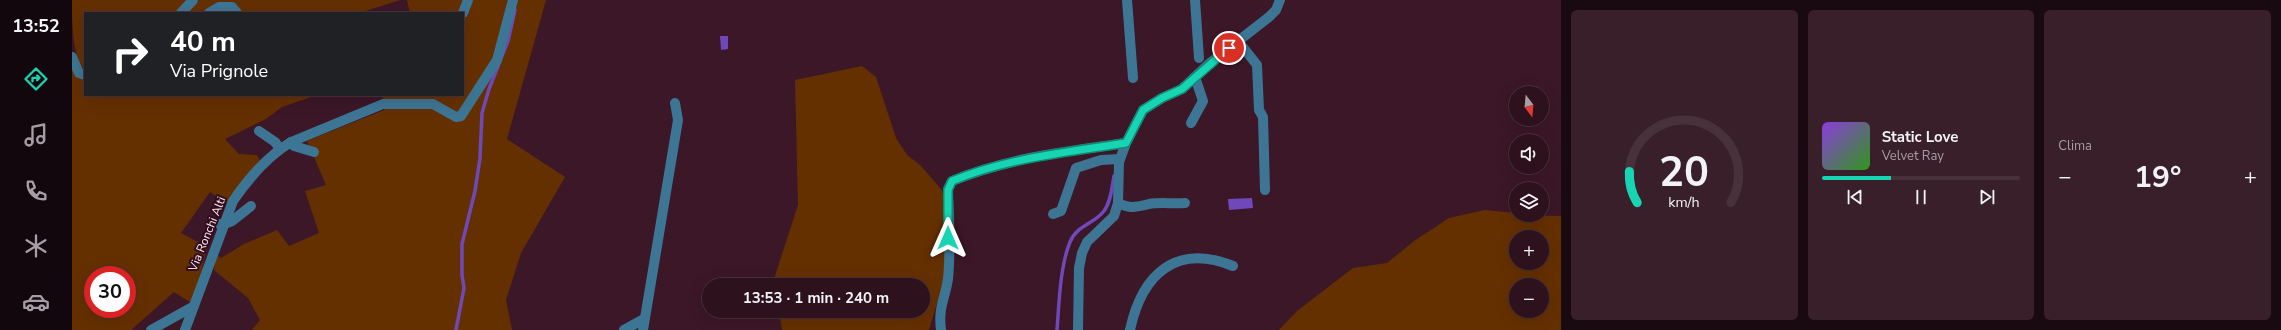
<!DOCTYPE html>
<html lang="it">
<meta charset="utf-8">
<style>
:root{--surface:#2d111d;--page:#391f2a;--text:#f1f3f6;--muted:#a79da4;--line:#48313b;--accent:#17d5b2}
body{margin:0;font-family:"Nunito Sans",sans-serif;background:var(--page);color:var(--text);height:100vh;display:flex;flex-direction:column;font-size:15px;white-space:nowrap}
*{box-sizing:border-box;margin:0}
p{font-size:13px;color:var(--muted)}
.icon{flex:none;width:22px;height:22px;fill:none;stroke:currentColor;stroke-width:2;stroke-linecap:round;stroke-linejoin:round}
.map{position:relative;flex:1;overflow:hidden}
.drawer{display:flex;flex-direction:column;gap:10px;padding:10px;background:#190910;width:720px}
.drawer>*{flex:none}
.guide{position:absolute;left:12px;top:12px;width:380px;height:84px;border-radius:0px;box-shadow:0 4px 16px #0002,0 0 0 1px var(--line);background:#202124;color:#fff;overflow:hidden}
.needle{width:26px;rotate:164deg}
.controls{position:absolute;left:1437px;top:86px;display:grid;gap:8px}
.controls a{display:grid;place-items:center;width:40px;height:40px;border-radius:50%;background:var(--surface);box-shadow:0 4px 16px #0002,0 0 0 1px var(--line);font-size:20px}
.speed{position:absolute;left:12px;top:266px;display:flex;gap:8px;font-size:20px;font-weight:700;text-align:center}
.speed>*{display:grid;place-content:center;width:52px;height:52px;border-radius:50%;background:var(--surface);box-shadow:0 4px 16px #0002,0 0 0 1px var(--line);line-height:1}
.speed .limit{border:6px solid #d22;background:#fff;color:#111}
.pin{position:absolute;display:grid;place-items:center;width:34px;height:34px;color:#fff;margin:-17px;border:2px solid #fff;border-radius:50%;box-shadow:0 1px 4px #0007}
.me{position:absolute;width:44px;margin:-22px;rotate:0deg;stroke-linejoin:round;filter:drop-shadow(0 0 3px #0008)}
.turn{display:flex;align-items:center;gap:14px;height:84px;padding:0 20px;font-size:18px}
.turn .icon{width:52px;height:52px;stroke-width:2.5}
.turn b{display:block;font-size:28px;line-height:34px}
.big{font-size:30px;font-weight:700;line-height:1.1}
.drawer .tile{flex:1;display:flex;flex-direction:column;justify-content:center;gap:6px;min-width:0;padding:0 14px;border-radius:6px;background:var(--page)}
.drawer .dial{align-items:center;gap:0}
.dial svg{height:104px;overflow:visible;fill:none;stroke:var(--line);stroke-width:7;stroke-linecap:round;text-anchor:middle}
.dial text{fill:var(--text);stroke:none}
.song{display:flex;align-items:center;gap:12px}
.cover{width:48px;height:48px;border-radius:6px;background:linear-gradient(135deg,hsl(270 70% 55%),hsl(110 70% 35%))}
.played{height:4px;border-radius:2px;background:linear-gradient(90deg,var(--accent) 35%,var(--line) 35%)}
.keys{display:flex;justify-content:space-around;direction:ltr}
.heat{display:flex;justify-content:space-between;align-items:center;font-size:22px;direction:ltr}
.drawer .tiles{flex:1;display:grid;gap:10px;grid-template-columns:repeat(3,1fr)}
.trip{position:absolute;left:630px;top:278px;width:228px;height:40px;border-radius:20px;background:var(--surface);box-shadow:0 4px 16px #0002,0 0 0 1px var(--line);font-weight:700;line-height:40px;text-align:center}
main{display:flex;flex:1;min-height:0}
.tab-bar{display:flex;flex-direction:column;width:72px;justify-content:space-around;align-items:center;background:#12070c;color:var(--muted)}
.tab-bar .icon{width:28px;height:28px}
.tab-bar .on{color:var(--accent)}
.tab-bar b{font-size:18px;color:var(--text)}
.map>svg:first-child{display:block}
</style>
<main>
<nav class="tab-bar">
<b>13:52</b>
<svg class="icon on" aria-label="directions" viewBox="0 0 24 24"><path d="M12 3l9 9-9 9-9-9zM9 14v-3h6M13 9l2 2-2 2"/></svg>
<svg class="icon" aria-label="music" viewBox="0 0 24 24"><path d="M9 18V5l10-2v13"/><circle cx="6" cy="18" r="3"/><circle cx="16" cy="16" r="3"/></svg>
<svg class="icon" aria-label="phone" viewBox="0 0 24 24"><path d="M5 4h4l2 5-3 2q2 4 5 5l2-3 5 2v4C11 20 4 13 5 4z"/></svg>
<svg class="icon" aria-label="climate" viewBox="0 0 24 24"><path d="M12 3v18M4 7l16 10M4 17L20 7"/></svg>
<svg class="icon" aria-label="car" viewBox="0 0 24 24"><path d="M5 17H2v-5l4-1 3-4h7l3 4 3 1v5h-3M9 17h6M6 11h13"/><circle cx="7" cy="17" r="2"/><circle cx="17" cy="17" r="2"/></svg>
</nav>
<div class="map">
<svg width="1489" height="330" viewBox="0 0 1489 330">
<rect width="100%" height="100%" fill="#3c1727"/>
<g fill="#653000" fill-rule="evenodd">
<path d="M0,0h117l-14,13h-90v57c-13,-12 -13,-50 -13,-70z"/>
<path d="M127,0h201l-41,13h-118l-24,-8 -13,8h-20z"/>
<path d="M335,0h59l-6,11 -6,2h-44z"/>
<path d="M399,0h40l-15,60 -38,54 -24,-12 -50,-1 -2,-6h81v-79z"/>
<path d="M444,0h30l-39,139 58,38 -44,76 -15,47 6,30h-260l8,-10 -12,-22 -34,-28 2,-15 5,3 23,-14 33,-14 12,16 30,-13 -14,-42 21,-6 -19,-44 77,-31 1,-5 48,1 28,15 33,-53 -4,18 14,-29 7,-24z"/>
<path d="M790,66l14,11 20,61 11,17 13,10 22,25 3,14v73l-16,53h-147l-3,-19h144v-26h-147l-1,-9 23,-71 -3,-125z"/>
<path d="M0,68l13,11v16l229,1 -32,11 -16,12 -41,20 14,15 18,1 5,9 -32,32 -3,8 -17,-12 -29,41 26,14 -14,57 -19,-12 -43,38h-59zM21,275h34v34h-34z"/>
<path d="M1413,210l31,3v2l45,1v114h-282l18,-19 56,-43 34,-5 27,-22 35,-23zM1444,237h26v26h-26zM1444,285h26v26h-26z"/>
</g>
<g fill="#6f49b9">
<path d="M648,36h8v13l-7,1z"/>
<path d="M1180,198l1,10 -24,2 -1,-11z"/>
</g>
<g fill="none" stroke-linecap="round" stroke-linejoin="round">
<g stroke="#6f49b9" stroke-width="3.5">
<path d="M384,330l8,-42 -2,-13v-31l13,-53 5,-33 2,-45 7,-24 19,-48 7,-31"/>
<path d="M985,330c2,-26 3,-64 13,-88 6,-16 24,-18 34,-31 7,-9 8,-24 10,-35"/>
</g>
<g stroke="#3d7594" stroke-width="10">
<path d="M1055,0l6,78"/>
<path d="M1123,0l4,58"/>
<path d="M109,13l12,-13"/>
<path d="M137,13l10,-6h13l5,6"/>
<path d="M391,13l5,-13"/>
<path d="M1166,41l19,24 2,45 4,7 2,73"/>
<path d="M0,57l7,16 6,2"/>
<path d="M1119,123l12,-22 -8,-24"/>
<path d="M187,131l16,11 5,7"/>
<path d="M219,142l3,4 20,6"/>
<path d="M1046,203c12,6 18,4 31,1 11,-2 24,0 36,-1"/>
<path d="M981,214l8,-3 15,-43 25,-8 19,-1"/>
<path d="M147,224l3,1 10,-4 19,-15"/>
<path d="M79,330l43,-24"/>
<path d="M113,330l48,-129c15,-22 35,-45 58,-59l92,-38h50l23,13 5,-1 36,-56 16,-60"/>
<path d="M552,330l20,-11"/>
<path d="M571,330l35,-210 -3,-17"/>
<path d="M869,330c-3,-23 4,-31 7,-51 3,-30 1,-60 0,-90l4,-8c55,-23 116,-30 174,-38"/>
<path d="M1006,330l1,-62 3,-15 5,-11 27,-26 4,-13 1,-41 7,-19 17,-33 19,-12 20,-9 28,-26 59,-46 7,-7 4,-10"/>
<path d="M1058,330c12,-56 46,-87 103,-64"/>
</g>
</g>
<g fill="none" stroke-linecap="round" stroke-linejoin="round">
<g stroke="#0f8a74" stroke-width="10">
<path id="route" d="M876,238v-48l4,-9c55,-23 116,-29 174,-38l17,-33 19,-12 20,-9 47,-41"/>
</g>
<use href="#route" stroke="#17d5b2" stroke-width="7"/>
</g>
<g text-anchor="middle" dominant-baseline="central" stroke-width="4" stroke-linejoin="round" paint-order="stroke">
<g font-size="12" fill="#fde7ef" stroke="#310d1e">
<text transform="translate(135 234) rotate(-68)">Via Ronchi Alti</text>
</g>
</g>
</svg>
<div class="controls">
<a><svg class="needle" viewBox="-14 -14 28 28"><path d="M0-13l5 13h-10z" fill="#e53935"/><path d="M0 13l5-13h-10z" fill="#a79da4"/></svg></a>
<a><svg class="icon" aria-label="sound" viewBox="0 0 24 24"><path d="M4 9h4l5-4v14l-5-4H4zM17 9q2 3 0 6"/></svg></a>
<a><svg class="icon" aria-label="layers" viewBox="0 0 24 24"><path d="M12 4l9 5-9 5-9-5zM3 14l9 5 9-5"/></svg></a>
<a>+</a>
<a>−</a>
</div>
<div class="speed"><div class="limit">30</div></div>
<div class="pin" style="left:1157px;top:48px;background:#d93025"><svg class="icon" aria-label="arrive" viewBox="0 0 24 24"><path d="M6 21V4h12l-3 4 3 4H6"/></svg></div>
<svg class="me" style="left:876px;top:238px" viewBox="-20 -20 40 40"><path d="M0-17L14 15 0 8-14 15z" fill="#17d5b2" stroke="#fff" stroke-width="4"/></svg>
<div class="trip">13:53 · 1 min · 240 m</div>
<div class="guide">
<div class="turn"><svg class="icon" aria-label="right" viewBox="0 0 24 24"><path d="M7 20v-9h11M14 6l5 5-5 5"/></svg><div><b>40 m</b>Via Prignole</div></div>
</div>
</div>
<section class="drawer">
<div class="tiles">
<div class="tile dial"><svg viewBox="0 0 100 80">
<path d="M14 69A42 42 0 1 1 86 69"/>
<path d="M14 69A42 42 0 0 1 8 45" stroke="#17d5b2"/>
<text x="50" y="56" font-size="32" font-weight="700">20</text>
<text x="50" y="72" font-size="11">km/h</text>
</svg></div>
<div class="tile">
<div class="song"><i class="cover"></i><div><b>Static Love</b><p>Velvet Ray</p></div></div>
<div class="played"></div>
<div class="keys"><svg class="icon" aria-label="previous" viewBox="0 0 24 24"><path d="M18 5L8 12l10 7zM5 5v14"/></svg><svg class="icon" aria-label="pause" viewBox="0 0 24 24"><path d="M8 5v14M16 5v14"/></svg><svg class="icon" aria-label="next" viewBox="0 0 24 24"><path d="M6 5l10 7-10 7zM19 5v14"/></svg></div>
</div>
<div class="tile"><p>Clima</p>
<div class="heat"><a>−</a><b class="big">19°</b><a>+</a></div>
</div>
</div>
</section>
</main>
